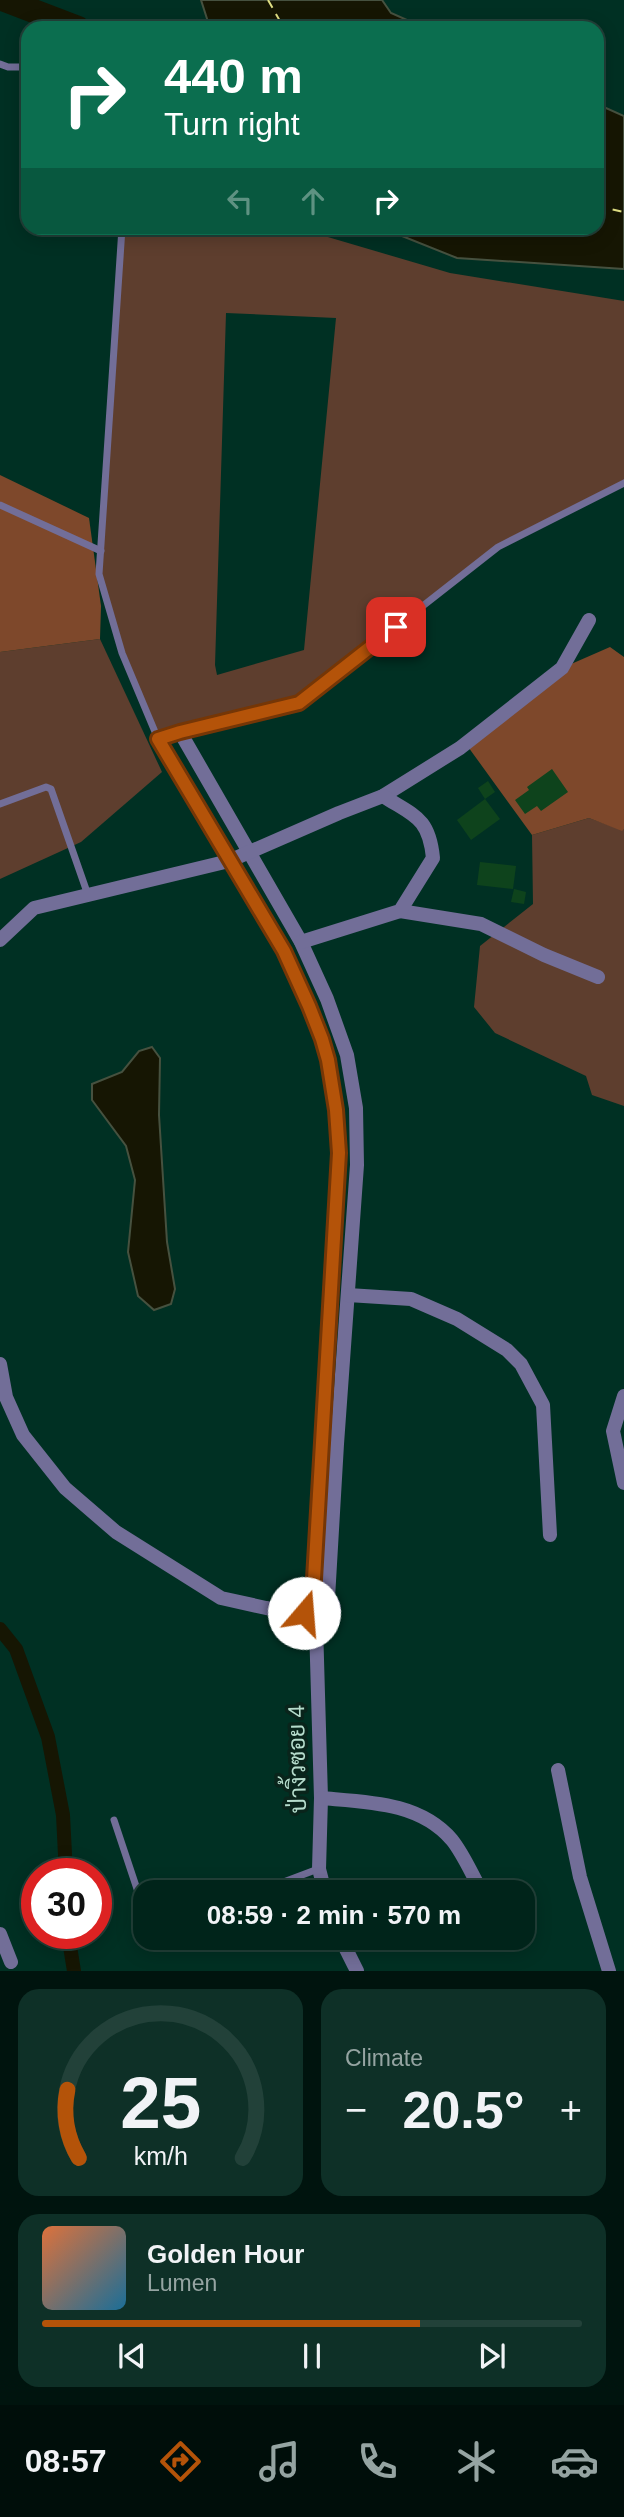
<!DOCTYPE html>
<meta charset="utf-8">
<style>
:root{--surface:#00241a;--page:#0e3027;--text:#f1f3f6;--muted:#95a4a2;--line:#224139;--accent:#b45309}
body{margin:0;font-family:Arial,Sarabun,sans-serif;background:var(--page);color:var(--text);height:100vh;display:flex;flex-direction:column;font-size:26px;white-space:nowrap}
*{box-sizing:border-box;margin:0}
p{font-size:23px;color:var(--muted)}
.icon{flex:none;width:38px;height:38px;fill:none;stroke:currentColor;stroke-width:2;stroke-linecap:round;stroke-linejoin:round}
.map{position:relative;height:1971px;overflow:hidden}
.drawer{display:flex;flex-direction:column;gap:18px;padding:18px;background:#00140e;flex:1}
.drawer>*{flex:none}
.top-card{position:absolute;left:21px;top:21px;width:583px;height:214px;border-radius:21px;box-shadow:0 4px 18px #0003,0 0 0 2px var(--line);background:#0b6e4f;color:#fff;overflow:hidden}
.speed{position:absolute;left:21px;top:1858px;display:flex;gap:14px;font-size:35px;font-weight:700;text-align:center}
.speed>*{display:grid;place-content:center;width:91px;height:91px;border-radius:50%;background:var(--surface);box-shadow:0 4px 18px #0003,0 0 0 2px var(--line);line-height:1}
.speed .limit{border:10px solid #d22;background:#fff;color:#111}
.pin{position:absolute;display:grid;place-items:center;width:60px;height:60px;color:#fff;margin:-30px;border-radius:14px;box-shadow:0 4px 10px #0006}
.me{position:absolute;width:77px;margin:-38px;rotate:18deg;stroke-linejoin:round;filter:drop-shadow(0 0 5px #0008)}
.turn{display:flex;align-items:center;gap:24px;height:147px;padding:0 28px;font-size:32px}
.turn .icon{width:91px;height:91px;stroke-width:2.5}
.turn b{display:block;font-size:49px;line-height:60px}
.lanes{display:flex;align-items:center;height:66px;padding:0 28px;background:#0003;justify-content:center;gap:35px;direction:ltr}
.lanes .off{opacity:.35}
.big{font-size:52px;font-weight:700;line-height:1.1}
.drawer .tile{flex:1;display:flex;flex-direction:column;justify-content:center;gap:10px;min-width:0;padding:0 24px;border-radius:21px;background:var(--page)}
.drawer .dial{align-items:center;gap:0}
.dial svg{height:182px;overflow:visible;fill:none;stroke:var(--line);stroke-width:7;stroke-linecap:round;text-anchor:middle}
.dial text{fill:var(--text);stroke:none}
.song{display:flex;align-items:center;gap:21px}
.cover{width:84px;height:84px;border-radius:10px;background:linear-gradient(135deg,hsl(20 70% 55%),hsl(200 70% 35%))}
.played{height:7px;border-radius:4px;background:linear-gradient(90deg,var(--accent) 70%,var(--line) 70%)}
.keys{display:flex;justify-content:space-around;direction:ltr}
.heat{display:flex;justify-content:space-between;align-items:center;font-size:38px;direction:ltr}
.drawer .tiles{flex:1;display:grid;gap:18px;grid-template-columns:1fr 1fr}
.tile:last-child{grid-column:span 2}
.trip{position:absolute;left:133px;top:1880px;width:402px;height:70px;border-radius:21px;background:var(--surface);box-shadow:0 4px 18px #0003,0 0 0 2px var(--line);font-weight:700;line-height:70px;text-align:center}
.dock{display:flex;height:112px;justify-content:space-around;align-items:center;background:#000e0a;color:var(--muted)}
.dock .icon{width:49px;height:49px}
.dock .on{color:var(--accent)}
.dock b{font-size:32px;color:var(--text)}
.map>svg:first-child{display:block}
</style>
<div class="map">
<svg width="624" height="1971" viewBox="0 0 624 1971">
<rect width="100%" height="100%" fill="#003023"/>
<g fill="#5e3e2e" fill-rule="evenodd">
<path d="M122,228h191l8,7 129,38 174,28v182l-126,64 -199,156 -141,36 -36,-86 -23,-79zM226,313l110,5 -32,332 -87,25 -2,-10z"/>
<path d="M100,639l62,133 -81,70 -81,37v-227z"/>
<path d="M589,818l33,12 2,-1v277l-32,-11 -6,-19 -91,-43 -21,-26 6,-61 53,-42 -1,-69z"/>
</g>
<g fill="#7e482b">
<path d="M0,475l89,43 12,88 -1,33 -100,13z"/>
<path d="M610,647l14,10v172l-2,2 -33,-13 -57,17 -66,-91 96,-76z"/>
</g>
<g fill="#161603" stroke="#46513f" stroke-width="2">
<path d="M201,0h181l9,13 34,15h-215z"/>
<path d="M597,104l27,12v153l-167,-11 -75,-30h215z"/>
<path d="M152,1047l8,11 -1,57 8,127 8,47 -4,15 -17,6 -16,-14 -10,-44 7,-72 -9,-34 -34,-46v-16l30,-12 17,-21z"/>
</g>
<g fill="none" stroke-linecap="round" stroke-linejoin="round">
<g stroke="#161603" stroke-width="14">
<path d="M0,1629l16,20 32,88 15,78 3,59"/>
<path d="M68,1934l6,37"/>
</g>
<path stroke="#161603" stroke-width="24" d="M5,0l73,28"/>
<g stroke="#e0df83" stroke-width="2" stroke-dasharray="9 7" stroke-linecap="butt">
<path d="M268,0l16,28"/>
<path d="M597,206l27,6"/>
</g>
</g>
<g fill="#0e431c">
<path d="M552,769l16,23 -27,19 -4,-5 -12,8 -10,-14 14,-10 -2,-3z"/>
<path d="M488,781l7,11 -10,7 -7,-11z"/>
<path d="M485,799l15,20 -29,21 -14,-20z"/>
<path d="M480,862l36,4 -3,23 -36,-4z"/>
<path d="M514,889l12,3 -2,12 -13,-2z"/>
</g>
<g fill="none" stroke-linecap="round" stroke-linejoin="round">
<g stroke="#726e98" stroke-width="7">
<path d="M0,64l8,3h20"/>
<path d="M122,228l-23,346 23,79 36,86 141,-36 199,-156 126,-64"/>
<path d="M0,505l101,46"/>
<path d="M0,804l46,-17 5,2 37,106"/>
<path d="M114,1820l31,93"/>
<path d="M257,1892l61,-23"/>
</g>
<g stroke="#726e98" stroke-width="14">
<path d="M180,732l121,210 26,57 20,56 9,53 1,57 -20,279 -9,154"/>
<path d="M158,739l126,212 25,55 19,54 8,50 3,43 -26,443"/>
<path d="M400,911l81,13 63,31 54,22"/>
<path d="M0,940l34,-32 195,-47 110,-48 44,-17 77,-48 102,-80 27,-48"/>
<path d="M301,942l99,-31 33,-53c-4,-41 -19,-42 -50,-62"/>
<path d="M348,1295l63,4 46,20 50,31 14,14 22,41 7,130"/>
<path d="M0,1364l6,33 17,38 42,53 51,44 105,66 45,10 38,5"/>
<path d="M624,1396l-11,35 11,52"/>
<circle cx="319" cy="1610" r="15"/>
<path d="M316,1625l5,173 -2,71 6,23"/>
<path d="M558,1770l22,107 29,94"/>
<path d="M321,1798c46,4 99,4 131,42 12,15 20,35 30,52"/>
<path d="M0,1934l11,28"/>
<path d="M340,1937l17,34"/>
</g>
</g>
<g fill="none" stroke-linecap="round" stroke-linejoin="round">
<g stroke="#753606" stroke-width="18">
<path id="route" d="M304,1613l2,-11 7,-6 26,-443 -3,-43 -8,-50 -6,-21 -13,-33 -25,-55 -126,-212 22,-7 119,-29 97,-76"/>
</g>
<use href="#route" stroke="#b45309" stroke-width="12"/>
</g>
<g text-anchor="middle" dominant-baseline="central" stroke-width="7" stroke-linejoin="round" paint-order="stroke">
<g font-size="23" fill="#b5dccc" stroke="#09241b">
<text transform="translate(297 1759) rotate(-91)">ป่างิ้วซอย 4</text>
</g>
</g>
</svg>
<div class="speed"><div class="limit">30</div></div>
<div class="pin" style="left:396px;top:627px;background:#d93025"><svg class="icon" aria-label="arrive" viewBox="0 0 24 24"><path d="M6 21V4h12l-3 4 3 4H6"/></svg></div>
<svg class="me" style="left:304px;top:1613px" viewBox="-20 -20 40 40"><circle r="19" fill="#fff"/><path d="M0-13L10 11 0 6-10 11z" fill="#b45309"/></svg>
<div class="trip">08:59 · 2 min · 570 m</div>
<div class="top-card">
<div class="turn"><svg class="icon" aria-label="right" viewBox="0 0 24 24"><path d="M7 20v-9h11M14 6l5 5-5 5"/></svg><div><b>440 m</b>Turn right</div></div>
<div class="lanes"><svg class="icon off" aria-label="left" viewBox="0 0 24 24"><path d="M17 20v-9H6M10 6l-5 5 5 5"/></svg><svg class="icon off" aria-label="ahead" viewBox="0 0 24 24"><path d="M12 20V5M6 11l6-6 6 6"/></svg><svg class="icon" aria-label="right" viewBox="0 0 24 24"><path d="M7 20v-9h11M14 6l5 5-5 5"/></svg></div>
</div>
</div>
<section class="drawer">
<div class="tiles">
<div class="tile dial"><svg viewBox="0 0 100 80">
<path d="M14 69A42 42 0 1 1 86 69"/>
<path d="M14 69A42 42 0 0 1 9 39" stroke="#b45309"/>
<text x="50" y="56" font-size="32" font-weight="700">25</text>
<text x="50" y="72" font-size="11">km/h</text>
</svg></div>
<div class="tile"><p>Climate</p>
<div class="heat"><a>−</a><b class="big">20.5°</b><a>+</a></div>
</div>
<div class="tile">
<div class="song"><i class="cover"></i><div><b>Golden Hour</b><p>Lumen</p></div></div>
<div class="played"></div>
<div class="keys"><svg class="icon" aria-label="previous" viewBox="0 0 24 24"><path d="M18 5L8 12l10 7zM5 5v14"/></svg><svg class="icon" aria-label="pause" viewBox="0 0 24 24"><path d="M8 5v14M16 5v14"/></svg><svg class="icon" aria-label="next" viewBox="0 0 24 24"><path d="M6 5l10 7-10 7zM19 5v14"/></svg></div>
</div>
</div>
</section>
<nav class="dock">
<b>08:57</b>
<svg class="icon on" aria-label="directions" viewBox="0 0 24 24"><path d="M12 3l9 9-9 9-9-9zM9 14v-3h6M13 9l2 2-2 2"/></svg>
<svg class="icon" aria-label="music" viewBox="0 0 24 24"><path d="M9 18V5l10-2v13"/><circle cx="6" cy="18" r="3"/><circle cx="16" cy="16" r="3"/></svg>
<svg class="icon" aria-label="phone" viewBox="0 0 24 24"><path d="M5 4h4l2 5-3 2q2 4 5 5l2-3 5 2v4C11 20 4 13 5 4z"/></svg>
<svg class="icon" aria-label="climate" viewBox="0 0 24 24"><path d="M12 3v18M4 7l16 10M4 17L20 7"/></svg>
<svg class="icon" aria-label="car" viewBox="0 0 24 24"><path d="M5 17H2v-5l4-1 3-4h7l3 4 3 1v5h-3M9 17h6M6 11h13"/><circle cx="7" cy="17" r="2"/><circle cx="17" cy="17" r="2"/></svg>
</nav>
